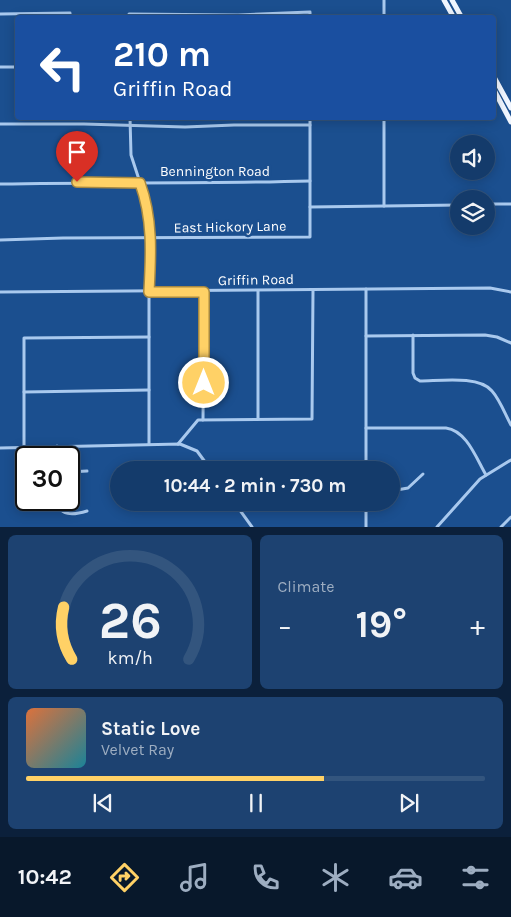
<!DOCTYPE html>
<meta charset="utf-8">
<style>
:root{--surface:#143b6b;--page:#1d4271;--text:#f1f3f6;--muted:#9dadc1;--line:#33557e;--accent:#ffd166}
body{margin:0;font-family:Karla,sans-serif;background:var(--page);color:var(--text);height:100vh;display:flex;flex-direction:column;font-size:19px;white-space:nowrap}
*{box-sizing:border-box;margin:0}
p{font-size:16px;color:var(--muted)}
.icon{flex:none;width:28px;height:28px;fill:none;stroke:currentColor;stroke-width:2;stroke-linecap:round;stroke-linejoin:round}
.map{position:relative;height:527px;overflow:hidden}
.panel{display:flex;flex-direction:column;gap:8px;padding:8px;background:#0b203b;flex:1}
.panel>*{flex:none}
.guide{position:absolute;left:15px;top:15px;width:481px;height:105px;border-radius:5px;box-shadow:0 2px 12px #0003,0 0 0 1px var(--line);background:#1a4fa0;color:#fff;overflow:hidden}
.fabs{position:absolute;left:450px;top:135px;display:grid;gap:10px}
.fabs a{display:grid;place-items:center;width:45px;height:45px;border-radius:50%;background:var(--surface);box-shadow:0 2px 12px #0003,0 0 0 1px var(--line);font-size:25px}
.speed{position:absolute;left:15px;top:446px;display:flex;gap:10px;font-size:25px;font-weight:700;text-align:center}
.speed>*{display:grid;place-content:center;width:65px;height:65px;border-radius:50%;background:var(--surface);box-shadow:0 2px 12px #0003,0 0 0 1px var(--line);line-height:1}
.speed .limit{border:2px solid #111;border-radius:8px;background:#fff;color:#111}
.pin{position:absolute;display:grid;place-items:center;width:42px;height:42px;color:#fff;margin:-51px -21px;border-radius:50% 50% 50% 0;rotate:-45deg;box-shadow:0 0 5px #0007}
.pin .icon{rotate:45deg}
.me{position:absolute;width:55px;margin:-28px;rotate:0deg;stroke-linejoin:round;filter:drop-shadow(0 0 4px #0008)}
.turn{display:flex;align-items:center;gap:18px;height:105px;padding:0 15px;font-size:22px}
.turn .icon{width:65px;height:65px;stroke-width:2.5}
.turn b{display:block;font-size:35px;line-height:42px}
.big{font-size:38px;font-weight:700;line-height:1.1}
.panel .widget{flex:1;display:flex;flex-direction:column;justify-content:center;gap:8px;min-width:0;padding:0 18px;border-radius:8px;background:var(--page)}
.panel .dial{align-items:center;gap:0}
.dial svg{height:130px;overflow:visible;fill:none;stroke:var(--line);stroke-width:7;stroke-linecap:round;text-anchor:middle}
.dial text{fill:var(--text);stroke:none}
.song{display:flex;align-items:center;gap:15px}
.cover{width:60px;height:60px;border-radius:8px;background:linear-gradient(135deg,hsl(20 70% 55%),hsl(190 70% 35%))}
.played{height:5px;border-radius:2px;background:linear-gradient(90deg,var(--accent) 65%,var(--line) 65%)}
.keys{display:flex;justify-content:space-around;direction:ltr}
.heat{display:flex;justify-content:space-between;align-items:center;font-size:28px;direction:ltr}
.panel .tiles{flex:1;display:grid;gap:8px;grid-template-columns:1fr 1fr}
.widget:last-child{grid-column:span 2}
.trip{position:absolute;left:110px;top:461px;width:290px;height:50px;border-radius:25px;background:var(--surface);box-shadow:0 2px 12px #0003,0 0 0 1px var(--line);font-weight:700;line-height:50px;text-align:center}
.tabs{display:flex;height:80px;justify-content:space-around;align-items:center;background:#08182b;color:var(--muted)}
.tabs .icon{width:35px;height:35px}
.tabs .active{color:var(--accent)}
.tabs b{font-size:22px;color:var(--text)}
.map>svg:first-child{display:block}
</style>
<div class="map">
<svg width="511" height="527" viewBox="0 0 511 527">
<rect width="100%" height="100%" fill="#1b4f8f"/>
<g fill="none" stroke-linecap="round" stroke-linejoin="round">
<g stroke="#a9c9ee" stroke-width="3">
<path d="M384,0v18"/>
<path d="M0,14l70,-1v5"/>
<path d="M129,18v-4l109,1 72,-3v6"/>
<path d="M0,67h18"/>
<path d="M130,118l1,37 16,49 4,31 -2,57v152"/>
<path d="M384,118v88"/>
<path d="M0,124h84l101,3 49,-2h76"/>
<path d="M0,184c103,-2 207,0 310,-3"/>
<path d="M486,204h25"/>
<path d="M310,207l149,-2"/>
<path d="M0,240l63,-2 247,-1v-119"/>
<path d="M0,292l490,-4 21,4"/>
<path d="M413,335v38l2,5 5,3c19,0 59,-6 72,10 8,9 13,23 19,34"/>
<path d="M366,336l119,-1 12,2 14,6"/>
<path d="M24,392l125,-2"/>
<path d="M258,419v-128"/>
<path d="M203,420l1,-129"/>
<path d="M366,428h80c21,3 30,30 40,47"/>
<path d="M178,444l20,-24 114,-1 1,-129"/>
<path d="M57,446v12"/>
<path d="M24,447v-109l125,-1"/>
<path d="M0,448l180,-4 17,7 14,19"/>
<path d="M366,470v-181"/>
<path d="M69,472l18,-1"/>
<path d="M391,491l17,-3 15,-14"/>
<path d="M57,500c2,17 17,15 30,11"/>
<path d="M234,502l18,25"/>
<path d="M366,502v25"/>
<path d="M437,527l43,-48 31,-19"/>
<path d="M501,527l10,-10"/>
</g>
<g stroke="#f0f6ff" stroke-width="5">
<path d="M444,0l10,18"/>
<path d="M452,0l10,18"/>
<path d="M494,77l17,31"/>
<path d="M494,90l17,32"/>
</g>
</g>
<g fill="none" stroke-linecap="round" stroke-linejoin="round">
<g stroke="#a68842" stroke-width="12">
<path id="route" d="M77,182l63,1c13,36 11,71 9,109h55v91"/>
</g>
<use href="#route" stroke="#ffd166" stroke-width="9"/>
</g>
<g text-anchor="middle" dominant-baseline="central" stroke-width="5" stroke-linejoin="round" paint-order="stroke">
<g font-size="14" fill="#fff" stroke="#1b4f8f">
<text x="215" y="171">Bennington Road</text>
<text transform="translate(230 227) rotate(-1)">East Hickory Lane</text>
<text transform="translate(256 280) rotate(-1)">Griffin Road</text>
</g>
</g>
</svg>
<div class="fabs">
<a><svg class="icon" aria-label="sound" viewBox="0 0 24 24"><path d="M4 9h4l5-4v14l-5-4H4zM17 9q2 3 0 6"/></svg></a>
<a><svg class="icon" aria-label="layers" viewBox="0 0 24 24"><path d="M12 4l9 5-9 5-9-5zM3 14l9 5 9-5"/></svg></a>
</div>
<div class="speed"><div class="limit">30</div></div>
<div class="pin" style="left:77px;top:182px;background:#d93025"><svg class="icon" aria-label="arrive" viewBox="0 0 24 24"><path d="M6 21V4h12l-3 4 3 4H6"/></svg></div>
<svg class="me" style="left:204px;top:383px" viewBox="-20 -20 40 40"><circle r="17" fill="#ffd166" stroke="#fff" stroke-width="3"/><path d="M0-11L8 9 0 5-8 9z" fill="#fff"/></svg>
<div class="trip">10:44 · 2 min · 730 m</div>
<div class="guide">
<div class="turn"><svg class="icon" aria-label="left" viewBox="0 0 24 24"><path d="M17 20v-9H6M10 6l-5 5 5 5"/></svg><div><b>210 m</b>Griffin Road</div></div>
</div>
</div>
<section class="panel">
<div class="tiles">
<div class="widget dial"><svg viewBox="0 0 100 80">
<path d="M14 69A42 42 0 1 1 86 69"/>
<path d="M14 69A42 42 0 0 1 9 37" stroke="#ffd166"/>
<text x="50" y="56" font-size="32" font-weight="700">26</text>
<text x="50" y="72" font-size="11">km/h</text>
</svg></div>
<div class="widget"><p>Climate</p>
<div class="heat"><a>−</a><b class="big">19°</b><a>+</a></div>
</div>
<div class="widget">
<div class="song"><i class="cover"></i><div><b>Static Love</b><p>Velvet Ray</p></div></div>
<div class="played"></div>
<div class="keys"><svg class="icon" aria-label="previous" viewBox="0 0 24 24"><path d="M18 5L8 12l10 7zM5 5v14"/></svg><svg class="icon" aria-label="pause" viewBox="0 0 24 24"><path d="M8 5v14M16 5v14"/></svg><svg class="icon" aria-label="next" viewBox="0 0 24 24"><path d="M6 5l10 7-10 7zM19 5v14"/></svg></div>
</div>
</div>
</section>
<nav class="tabs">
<b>10:42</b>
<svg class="icon active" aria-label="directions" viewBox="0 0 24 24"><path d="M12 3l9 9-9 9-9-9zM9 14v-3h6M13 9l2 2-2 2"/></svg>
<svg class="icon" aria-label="music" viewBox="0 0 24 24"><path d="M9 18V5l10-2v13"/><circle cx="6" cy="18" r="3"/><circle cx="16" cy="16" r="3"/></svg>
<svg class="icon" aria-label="phone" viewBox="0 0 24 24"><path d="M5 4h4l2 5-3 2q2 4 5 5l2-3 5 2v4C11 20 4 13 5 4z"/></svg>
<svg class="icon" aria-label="climate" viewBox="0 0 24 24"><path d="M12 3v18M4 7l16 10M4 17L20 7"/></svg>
<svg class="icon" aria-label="car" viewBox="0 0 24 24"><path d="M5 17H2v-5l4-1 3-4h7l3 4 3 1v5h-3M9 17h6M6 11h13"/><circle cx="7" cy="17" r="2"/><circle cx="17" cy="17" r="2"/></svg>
<svg class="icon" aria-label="filters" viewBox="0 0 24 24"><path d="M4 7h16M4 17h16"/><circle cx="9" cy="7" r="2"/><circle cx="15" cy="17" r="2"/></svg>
</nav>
